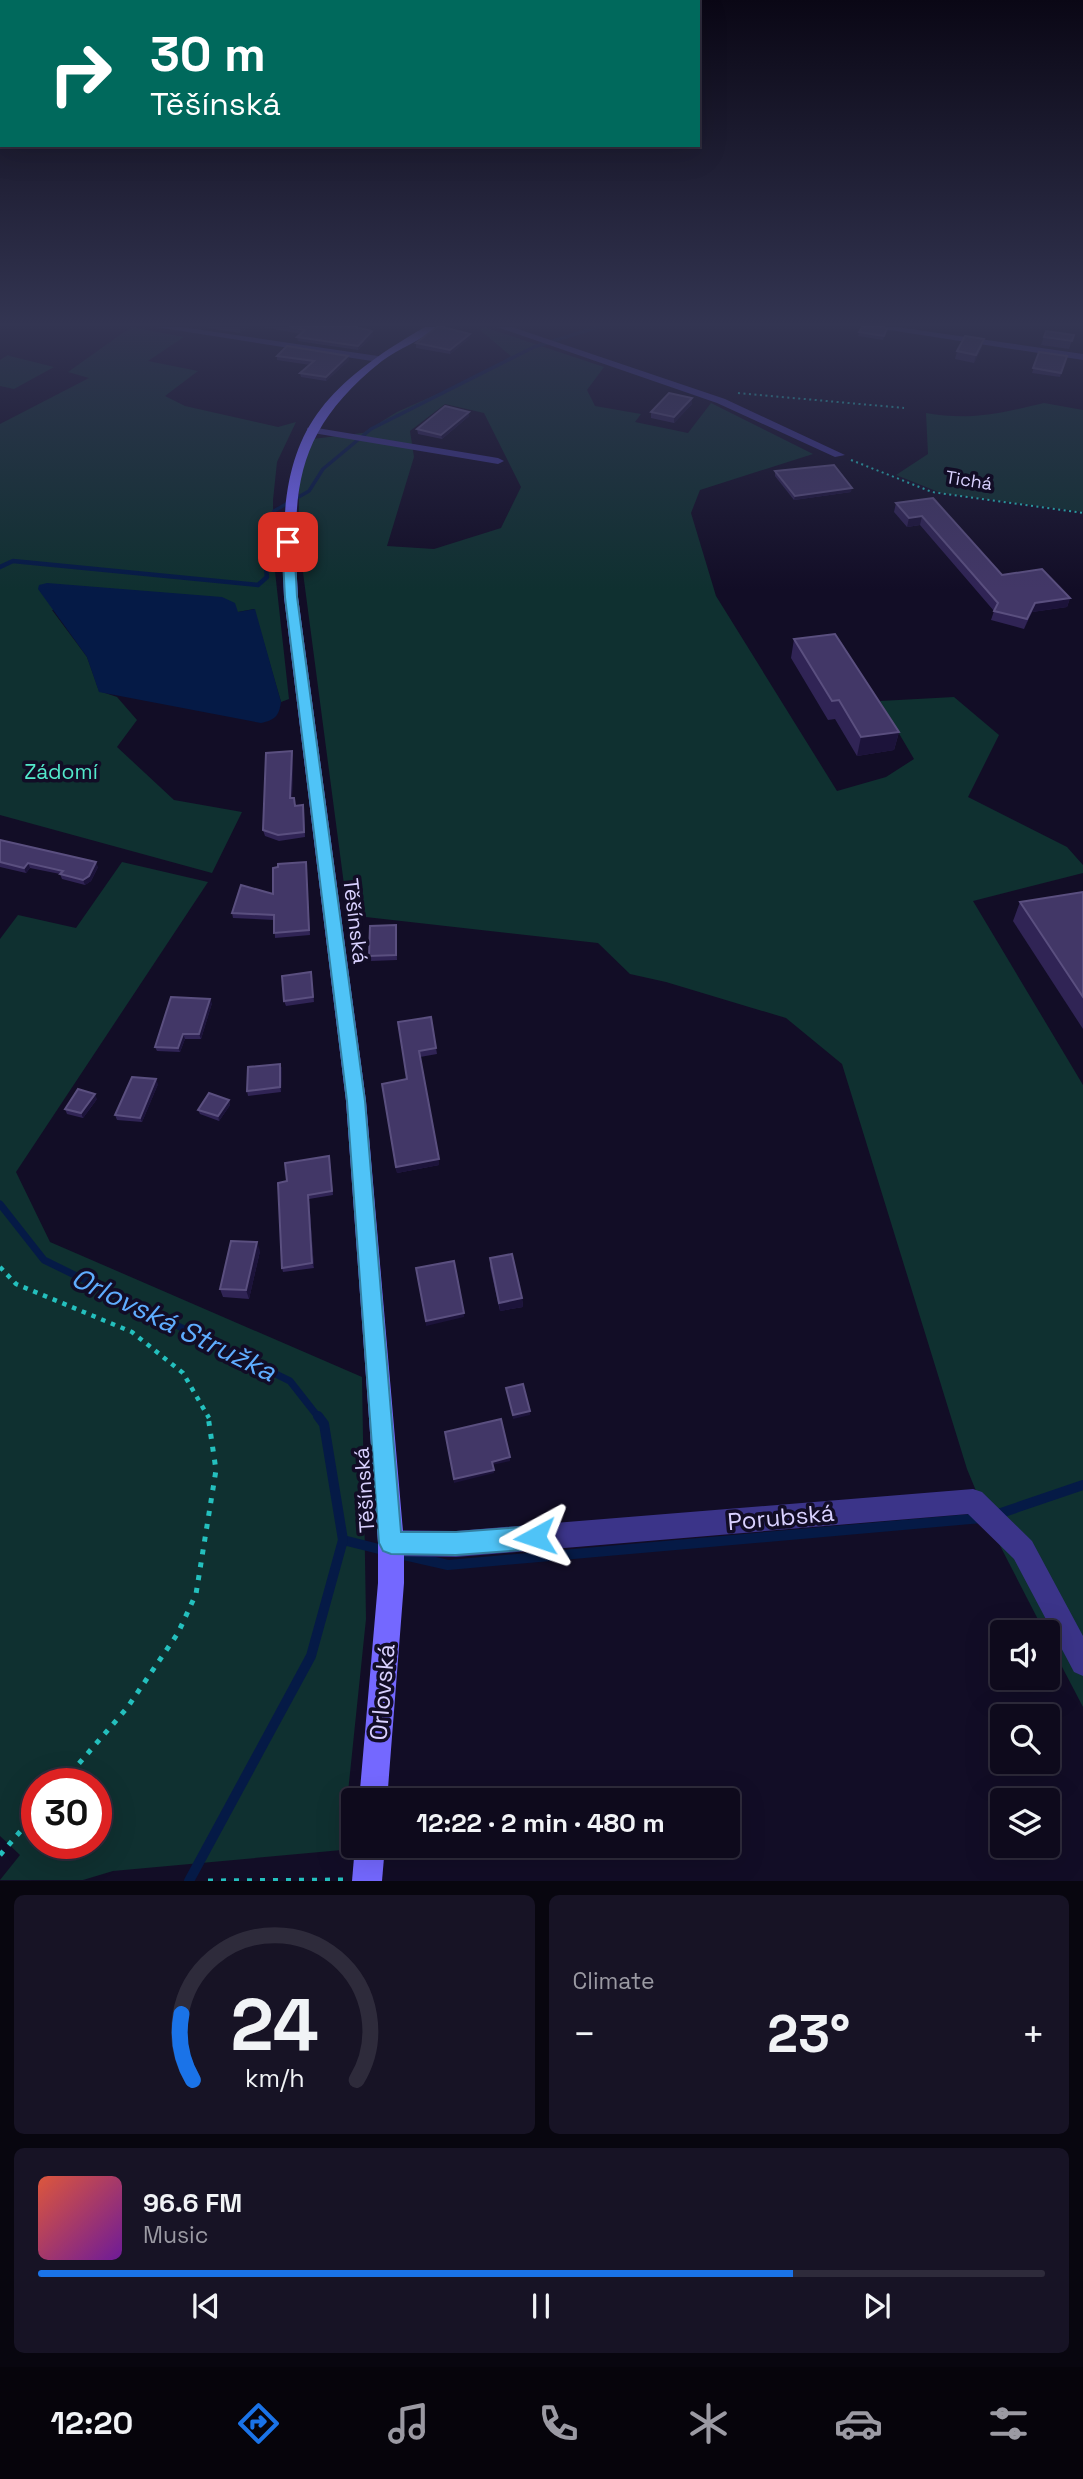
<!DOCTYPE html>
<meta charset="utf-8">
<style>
:root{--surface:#0e0a1c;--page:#171325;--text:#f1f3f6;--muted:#9b9aa3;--line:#2e2b3b;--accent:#1a73e8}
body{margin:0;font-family:"Space Grotesk",sans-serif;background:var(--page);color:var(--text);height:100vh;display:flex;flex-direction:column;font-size:26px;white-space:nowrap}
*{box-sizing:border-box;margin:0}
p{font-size:23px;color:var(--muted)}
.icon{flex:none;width:38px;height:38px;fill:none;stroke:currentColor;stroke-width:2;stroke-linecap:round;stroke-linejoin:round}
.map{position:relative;height:1881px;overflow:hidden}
.side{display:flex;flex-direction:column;gap:14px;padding:14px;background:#08060f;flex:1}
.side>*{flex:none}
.guide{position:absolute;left:0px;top:0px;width:700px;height:147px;box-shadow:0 7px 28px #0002,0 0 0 2px var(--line);background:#00695c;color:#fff;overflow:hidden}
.controls{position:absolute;left:990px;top:1620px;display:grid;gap:14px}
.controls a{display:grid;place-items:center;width:70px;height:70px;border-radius:7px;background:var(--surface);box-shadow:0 7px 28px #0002,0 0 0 2px var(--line);font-size:35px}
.speed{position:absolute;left:21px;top:1768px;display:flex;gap:14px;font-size:35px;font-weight:700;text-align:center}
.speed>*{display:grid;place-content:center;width:91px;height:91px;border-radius:50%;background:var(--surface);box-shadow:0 7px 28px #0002,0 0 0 2px var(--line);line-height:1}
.speed .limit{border:10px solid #d22;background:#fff;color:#111}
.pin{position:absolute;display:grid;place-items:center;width:60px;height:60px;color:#fff;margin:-30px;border-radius:14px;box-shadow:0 4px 10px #0006}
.me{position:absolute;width:77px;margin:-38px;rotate:265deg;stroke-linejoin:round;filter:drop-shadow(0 0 5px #0008)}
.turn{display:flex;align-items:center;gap:24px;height:147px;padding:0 35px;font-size:32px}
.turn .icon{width:91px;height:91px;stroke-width:2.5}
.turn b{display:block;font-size:49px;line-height:60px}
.big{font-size:52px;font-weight:700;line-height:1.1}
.side .widget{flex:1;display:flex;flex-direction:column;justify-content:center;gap:10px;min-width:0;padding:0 24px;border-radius:10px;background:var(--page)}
.side .dial{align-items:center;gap:0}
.dial svg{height:182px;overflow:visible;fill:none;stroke:var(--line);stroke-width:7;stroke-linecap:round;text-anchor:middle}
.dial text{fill:var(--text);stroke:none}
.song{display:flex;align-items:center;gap:21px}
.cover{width:84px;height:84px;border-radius:10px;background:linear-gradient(135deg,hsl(10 70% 55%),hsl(280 70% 35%))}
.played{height:7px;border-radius:4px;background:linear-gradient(90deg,var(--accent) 75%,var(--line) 75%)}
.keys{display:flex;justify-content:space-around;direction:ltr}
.heat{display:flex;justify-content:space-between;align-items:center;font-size:38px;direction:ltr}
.side .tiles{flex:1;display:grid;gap:14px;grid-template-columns:1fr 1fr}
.widget:last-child{grid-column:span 2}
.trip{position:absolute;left:341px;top:1788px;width:399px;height:70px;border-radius:7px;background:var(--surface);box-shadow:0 7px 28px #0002,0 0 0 2px var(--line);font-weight:700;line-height:70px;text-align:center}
.tabs{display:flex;height:112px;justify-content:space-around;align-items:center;background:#06040b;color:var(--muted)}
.tabs .icon{width:49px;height:49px}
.tabs .active{color:var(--accent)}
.tabs b{font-size:32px;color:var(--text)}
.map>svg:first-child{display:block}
</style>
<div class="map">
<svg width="1083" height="1881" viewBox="0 0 1083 1881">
<rect width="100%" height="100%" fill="#120d26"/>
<g fill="#0f3030" fill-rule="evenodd">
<path d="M131,327l53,10 -36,24 50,10 -33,25 20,10 93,21 18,-5 -19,40 -4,38v53l16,146 -8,3 -27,-93 -16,3 -186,-2 35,47 12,34 18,6 20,23 -20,27 57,53 68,12 -30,61 -212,-58v-391l89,-46 -21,-6z"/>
<path d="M484,327l120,40 -17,23 8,16 46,8 -6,8 53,11 23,-30 102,51 -113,36 -9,23 25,83 121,195 49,-14 28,-18 -34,-58 74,-4 45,38 -31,62 99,50 16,18v8l-110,28 110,184v622l-35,-67v-7h-3l-52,-101 -26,-63 -125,-405 -56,-46 -120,-36 -36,-8 -32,-31 -250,-28 -49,-373v-61l13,-42 51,-6 34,-21 94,-42 20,-14 -31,-26zM445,404l39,9 37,74 -20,41 -67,21 -47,-3 27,-89 -4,-26z"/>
<path d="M8,355l2,1 44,11 -40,22 -14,-3v-26z"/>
<path d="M1044,403l39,7v102l-142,-19 -45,-18 32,-21 -2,-41c45,8 75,0 118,-10z"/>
<path d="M122,862l86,20 -192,290 34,70 312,135 4,242 -24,231 -229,21 -30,9h-83l20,-25 -20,-19v-897l18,-24 58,13zM37,1783h59v60h-59z"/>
</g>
<path fill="#051a46" d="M47,583l175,14 13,6 3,9 17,-3 26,93c-2,14 -6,18 -20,21l-162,-31 -12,-35 -49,-68 1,-4z"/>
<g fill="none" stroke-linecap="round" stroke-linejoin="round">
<path stroke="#051a46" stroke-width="3.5" d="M271,517l3,-6 35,-20 14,-22 48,-40 163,-82 64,-20"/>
<path stroke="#051a46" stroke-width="4.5" d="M0,567l13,-6 245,24 9,-8 -5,-43 10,-19"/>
<path stroke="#051a46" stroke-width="7" d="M0,1204l44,56 246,121 29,37"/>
<g stroke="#051a46" stroke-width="10">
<path d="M995,1515l88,-30"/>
<path d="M343,1540l40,10"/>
<path d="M404,1555l44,10 534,-47"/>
<path d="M189,1881l122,-225 32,-116 -19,-116 -6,-8"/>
</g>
<g stroke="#24c0be" stroke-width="2" stroke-dasharray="2 3.5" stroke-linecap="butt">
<path d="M738,393l166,15"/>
<path d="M851,460l81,32 151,21"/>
</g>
<path stroke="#24c0be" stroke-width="4.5" stroke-dasharray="4.5 6" stroke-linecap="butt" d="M0,1267l16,17 116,48 51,41 26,45"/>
<g stroke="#24c0be" stroke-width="5" stroke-dasharray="5 8" stroke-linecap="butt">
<path d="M62,1783l65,-75 51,-75 18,-39 20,-124 -8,-54"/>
<path d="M0,1855l37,-43"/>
<path d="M208,1881l136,-1"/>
</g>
<g fill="#3b3489" fill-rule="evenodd">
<path d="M497,327h15l213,72 120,56 -10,2 -118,-54z"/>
<path d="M870,327h27l186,27v6z"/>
<path d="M311,427l187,31 6,3 -6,3 -191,-32v-4z"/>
<path d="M973,1489l9,3 50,49 51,95v40l-9,-4 -60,-113 -46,-45 -512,43 -65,-1 -9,-4 -4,-9 4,-9 9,-4 65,1z"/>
</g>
<path fill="#3b3489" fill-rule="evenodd" d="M156,327h26l196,29 5,3 -5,3z"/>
<g fill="#7468ff" fill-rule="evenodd">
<path d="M425,327h12c-16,14 -38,21 -55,34 -89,71 -90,130 -84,236l68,504 38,442v40l-17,218h-28l19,-218v-40l-32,-442 -62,-504c-5,-144 12,-196 141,-270z"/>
<path d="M355,1846h30l-3,35h-30z"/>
</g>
</g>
<g fill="#302455">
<path d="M208,327h40l-8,6 -32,-5z"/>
<path d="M264,327h92l17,9 -15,14 -60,-9 -1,-4 4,-3z"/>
<path d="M887,328l-4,12 -25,-4 1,-4z"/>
<path d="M1046,331l28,4 -5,14 -28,-4z"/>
<path d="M470,334v4l-20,16 -34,-6v-5z"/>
<path d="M982,347l-8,16 -19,-4 2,-8z"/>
<path d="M1039,352l28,4 -7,21 -28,-4z"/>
<path d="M277,356h71l1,4 -23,21 -25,-4 -1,-4 10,-8 -33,-5z"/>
<path d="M692,404l-18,19 -23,-5v-6z"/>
<path d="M469,416l-27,23 -24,-5 -1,-5z"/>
<path d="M775,471l76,21 -57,8 -19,-24z"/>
<path d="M933,498l69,77 68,23 -3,9 -35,5 -8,17 -33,-9 3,-9 -74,-86 -13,2 -13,-15 2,-9z"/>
<path d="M794,639l105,93 -5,18 -37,6 -22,-37 -7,1 -37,-62z"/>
<path d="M292,751l1,6 -1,41 4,8 8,5 1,26 -26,4 -14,-5 -2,-6z"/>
<path d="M0,840l98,27 -7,14 -6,4 -23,-6 -2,-5 -30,-6 -4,5 -26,-6z"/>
<path d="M306,862l4,73 -35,3 -1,-18 -41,-2 -1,-5 41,-19z"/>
<path d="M1083,892v137l-70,-108 7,-19z"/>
<path d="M396,925l1,35 -27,1 -1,-5z"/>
<path d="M311,972l3,30 -28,4 -2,-5z"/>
<path d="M212,1003l-11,36h-16l-5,13 -23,-1 -2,-4z"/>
<path d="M431,1017l6,37 -17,3 19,108 -42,8 -15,-89 24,-5z"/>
<path d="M280,1064l2,5 -1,23 -33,4 -1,-5z"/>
<path d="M158,1084l-16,38 -25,-2 -2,-5z"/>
<path d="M97,1099l-14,19 -16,-4 -2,-5z"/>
<path d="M229,1100l1,5 -11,16 -19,-7 -2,-4z"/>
<path d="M330,1161l3,34 -24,4 5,69 -31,4 -1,-4 5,-87z"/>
<path d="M260,1251l-11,48 -26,-2 -3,-8z"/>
<path d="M490,1258l32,40 1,9 -23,4 -10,-44z"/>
</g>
<g fill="#1c133a">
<path d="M242,327h6l-8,6v-4z"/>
<path d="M372,331l1,5 -15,14v-4z"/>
<path d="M470,334v4l-20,16v-4z"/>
<path d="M984,339l-2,8 -8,16 2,-8z"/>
<path d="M348,356l1,4 -23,21v-4z"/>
<path d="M692,398v6l-18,19v-6z"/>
<path d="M469,412v4l-27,23 -1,-4z"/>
<path d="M852,488l-1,4 -57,8 1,-4z"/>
<path d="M922,516l-2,9 -13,2 2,-9z"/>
<path d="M1070,598l-3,9 -35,5 -8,17 11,-26z"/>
<path d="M899,732l-5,18 -37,6 4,-19z"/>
<path d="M292,751l1,6 -1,47 -2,-6z"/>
<path d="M96,862l2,5 -7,14 -6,4 -2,-5z"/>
<path d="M28,863l2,5 -4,5 -2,-5z"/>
<path d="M210,999l2,4 -11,36 -2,-5z"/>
<path d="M183,1034l2,5 -5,13 -2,-4z"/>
<path d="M280,1064l2,5 -1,23 -1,-5z"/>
<path d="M156,1079l2,5 -16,38 -2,-4z"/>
<path d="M95,1094l2,5 -14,19 -2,-5z"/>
<path d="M229,1100l1,5 -11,16 -1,-5z"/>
<path d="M439,1159v6l-42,8 -1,-6z"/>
<path d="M308,1195l1,4 5,69 -2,-5z"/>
<path d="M257,1242l3,9 -11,48 -3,-9z"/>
<path d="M522,1298l1,9 -23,4 -1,-8z"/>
<path d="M464,1313v4l-38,9v-5z"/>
<path d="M530,1411v4l-17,4v-4z"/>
<path d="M510,1457v4l-18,4v-3z"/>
<path d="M494,1470v3l-40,10v-4z"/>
</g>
<g fill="#423767" stroke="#5a4f7f" stroke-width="2">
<path d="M289,327h67l16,4 -14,15 -61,-9 8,-7z"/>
<path d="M437,327h6l27,7 -20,16 -34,-7z"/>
<path d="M862,327h22l3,1 -3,8 -25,-4z"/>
<path d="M1046,331l28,4 -2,6 -28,-4z"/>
<path d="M965,336l19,3 -8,16 -19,-4z"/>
<path d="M287,346l61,10 -22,21 -26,-4 14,-12 -37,-5z"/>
<path d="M1039,352l28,4 -6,17 -28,-5z"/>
<path d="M669,393l23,5 -18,19 -23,-5z"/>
<path d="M445,406l24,6 -28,23 -24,-6z"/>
<path d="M834,465l18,23 -57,8 -20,-25z"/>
<path d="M933,498l69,77 40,-6 28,29 -35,5 -8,16 -33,-8 4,-8 -76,-87 -13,2 -13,-15z"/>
<path d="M835,634l64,98 -38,5 -22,-37 -7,1 -38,-62z"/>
<path d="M292,751l-2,47h4l1,8 8,-1 1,27 -26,3 -15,-5 3,-77z"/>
<path d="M0,840l96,22 -7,14 -6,4 -23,-6 3,-3 -35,-8 -4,5 -24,-6z"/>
<path d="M306,862l3,68 -35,3v-18l-42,-2 9,-28 32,9v-26l5,-1v-3z"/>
<path d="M1083,892v105l-63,-95z"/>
<path d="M396,925v30l-27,1 1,-30z"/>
<path d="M311,972l2,25 -29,4 -2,-25z"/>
<path d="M171,997l39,2 -11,35h-16l-5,14 -23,-1z"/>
<path d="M431,1017l5,31 -17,3 20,108 -43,8 -14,-83 25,-5 -9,-57z"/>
<path d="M280,1064v23l-33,4 1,-24z"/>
<path d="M132,1077l24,2 -16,39 -25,-3z"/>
<path d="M78,1089l17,5 -14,19 -16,-4z"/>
<path d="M209,1093l20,7 -11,16 -20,-6z"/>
<path d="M329,1156l3,35 -24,4 4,68 -30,5 -4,-85 9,-2 -2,-18z"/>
<path d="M231,1241l26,1 -11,48 -26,-1z"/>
<path d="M512,1254l10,44 -23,5 -9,-45z"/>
<path d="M454,1261l10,52 -38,8 -10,-53z"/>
<path d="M523,1384l7,27 -17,4 -7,-27z"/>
<path d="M501,1419l9,38 -18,5 2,8 -40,9 -9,-47z"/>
</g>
<linearGradient id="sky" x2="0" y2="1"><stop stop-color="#0a0715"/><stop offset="0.55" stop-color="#333552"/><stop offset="1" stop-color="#333552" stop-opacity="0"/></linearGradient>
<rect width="1083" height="590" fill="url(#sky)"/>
<path fill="#4fc3f7" stroke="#337fa1" stroke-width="2" d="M288,539l6,3 3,55 68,504 36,431h55l79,-6 8,3 4,8 -4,8 -8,4 -79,6 -65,-1 -8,-3 -4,-8 -32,-442 -62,-504 -3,-55z"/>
<g text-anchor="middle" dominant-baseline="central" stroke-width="7" stroke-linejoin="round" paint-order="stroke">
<g font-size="18" fill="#d9d1ff" stroke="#120d26">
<text transform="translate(969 480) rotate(9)">Tichá</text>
</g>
<g font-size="21" fill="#53e9cb" stroke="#120d26">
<text x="61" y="771">Zádomí</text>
</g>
<g font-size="21" fill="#d9d1ff" stroke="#120d26">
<text transform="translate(356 921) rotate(83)">Těšínská</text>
<text transform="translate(364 1490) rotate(-94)">Těšínská</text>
</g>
<g font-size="24" fill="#d9d1ff" stroke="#120d26">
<text transform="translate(781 1517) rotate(-5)">Porubská</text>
<text transform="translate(382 1692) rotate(-85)">Orlovská</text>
</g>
<g font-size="28" font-style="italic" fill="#5fadff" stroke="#120d26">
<text transform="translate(174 1324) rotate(26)">Orlovská Stružka</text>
</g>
</g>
</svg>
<div class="controls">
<a><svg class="icon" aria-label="sound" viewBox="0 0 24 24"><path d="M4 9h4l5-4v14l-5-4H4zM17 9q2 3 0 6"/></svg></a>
<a><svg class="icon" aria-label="search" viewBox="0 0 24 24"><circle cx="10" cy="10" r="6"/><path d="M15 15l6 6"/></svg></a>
<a><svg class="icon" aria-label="layers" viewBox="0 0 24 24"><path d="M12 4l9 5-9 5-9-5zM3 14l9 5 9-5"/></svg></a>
</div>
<div class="speed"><div class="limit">30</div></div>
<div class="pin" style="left:288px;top:542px;background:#d93025"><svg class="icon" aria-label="arrive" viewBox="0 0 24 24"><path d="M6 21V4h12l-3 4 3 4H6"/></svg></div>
<svg class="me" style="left:535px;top:1537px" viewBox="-20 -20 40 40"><path d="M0-17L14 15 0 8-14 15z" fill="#4fc3f7" stroke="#fff" stroke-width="4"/></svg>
<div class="trip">12:22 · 2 min · 480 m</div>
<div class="guide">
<div class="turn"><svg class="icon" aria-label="right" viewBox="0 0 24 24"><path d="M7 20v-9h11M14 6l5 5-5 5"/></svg><div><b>30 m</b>Těšínská</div></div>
</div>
</div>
<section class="side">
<div class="tiles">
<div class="widget dial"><svg viewBox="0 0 100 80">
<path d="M14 69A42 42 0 1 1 86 69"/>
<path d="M14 69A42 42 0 0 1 9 40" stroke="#1a73e8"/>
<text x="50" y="56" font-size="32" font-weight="700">24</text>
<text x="50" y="72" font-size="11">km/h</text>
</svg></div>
<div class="widget"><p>Climate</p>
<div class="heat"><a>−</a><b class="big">23°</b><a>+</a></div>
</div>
<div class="widget">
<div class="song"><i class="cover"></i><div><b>96.6 FM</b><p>Music</p></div></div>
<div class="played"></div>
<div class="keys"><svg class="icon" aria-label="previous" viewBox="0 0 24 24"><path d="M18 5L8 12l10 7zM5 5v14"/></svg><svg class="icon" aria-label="pause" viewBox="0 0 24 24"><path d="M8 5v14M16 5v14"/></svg><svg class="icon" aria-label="next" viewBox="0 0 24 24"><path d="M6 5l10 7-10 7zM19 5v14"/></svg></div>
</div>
</div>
</section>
<nav class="tabs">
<b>12:20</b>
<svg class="icon active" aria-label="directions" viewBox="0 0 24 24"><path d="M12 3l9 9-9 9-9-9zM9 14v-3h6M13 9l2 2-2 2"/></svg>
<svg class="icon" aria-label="music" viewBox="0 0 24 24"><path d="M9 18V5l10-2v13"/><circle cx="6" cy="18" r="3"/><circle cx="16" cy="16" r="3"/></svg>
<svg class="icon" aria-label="phone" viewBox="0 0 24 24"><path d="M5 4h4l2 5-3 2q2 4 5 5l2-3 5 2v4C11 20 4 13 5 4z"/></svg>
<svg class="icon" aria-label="climate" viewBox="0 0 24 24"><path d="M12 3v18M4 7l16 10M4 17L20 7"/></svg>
<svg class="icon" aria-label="car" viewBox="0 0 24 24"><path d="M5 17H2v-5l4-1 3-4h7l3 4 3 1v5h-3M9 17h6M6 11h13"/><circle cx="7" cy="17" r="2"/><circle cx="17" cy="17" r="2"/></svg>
<svg class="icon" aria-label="filters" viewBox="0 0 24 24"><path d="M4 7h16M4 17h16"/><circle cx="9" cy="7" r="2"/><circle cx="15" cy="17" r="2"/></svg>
</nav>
